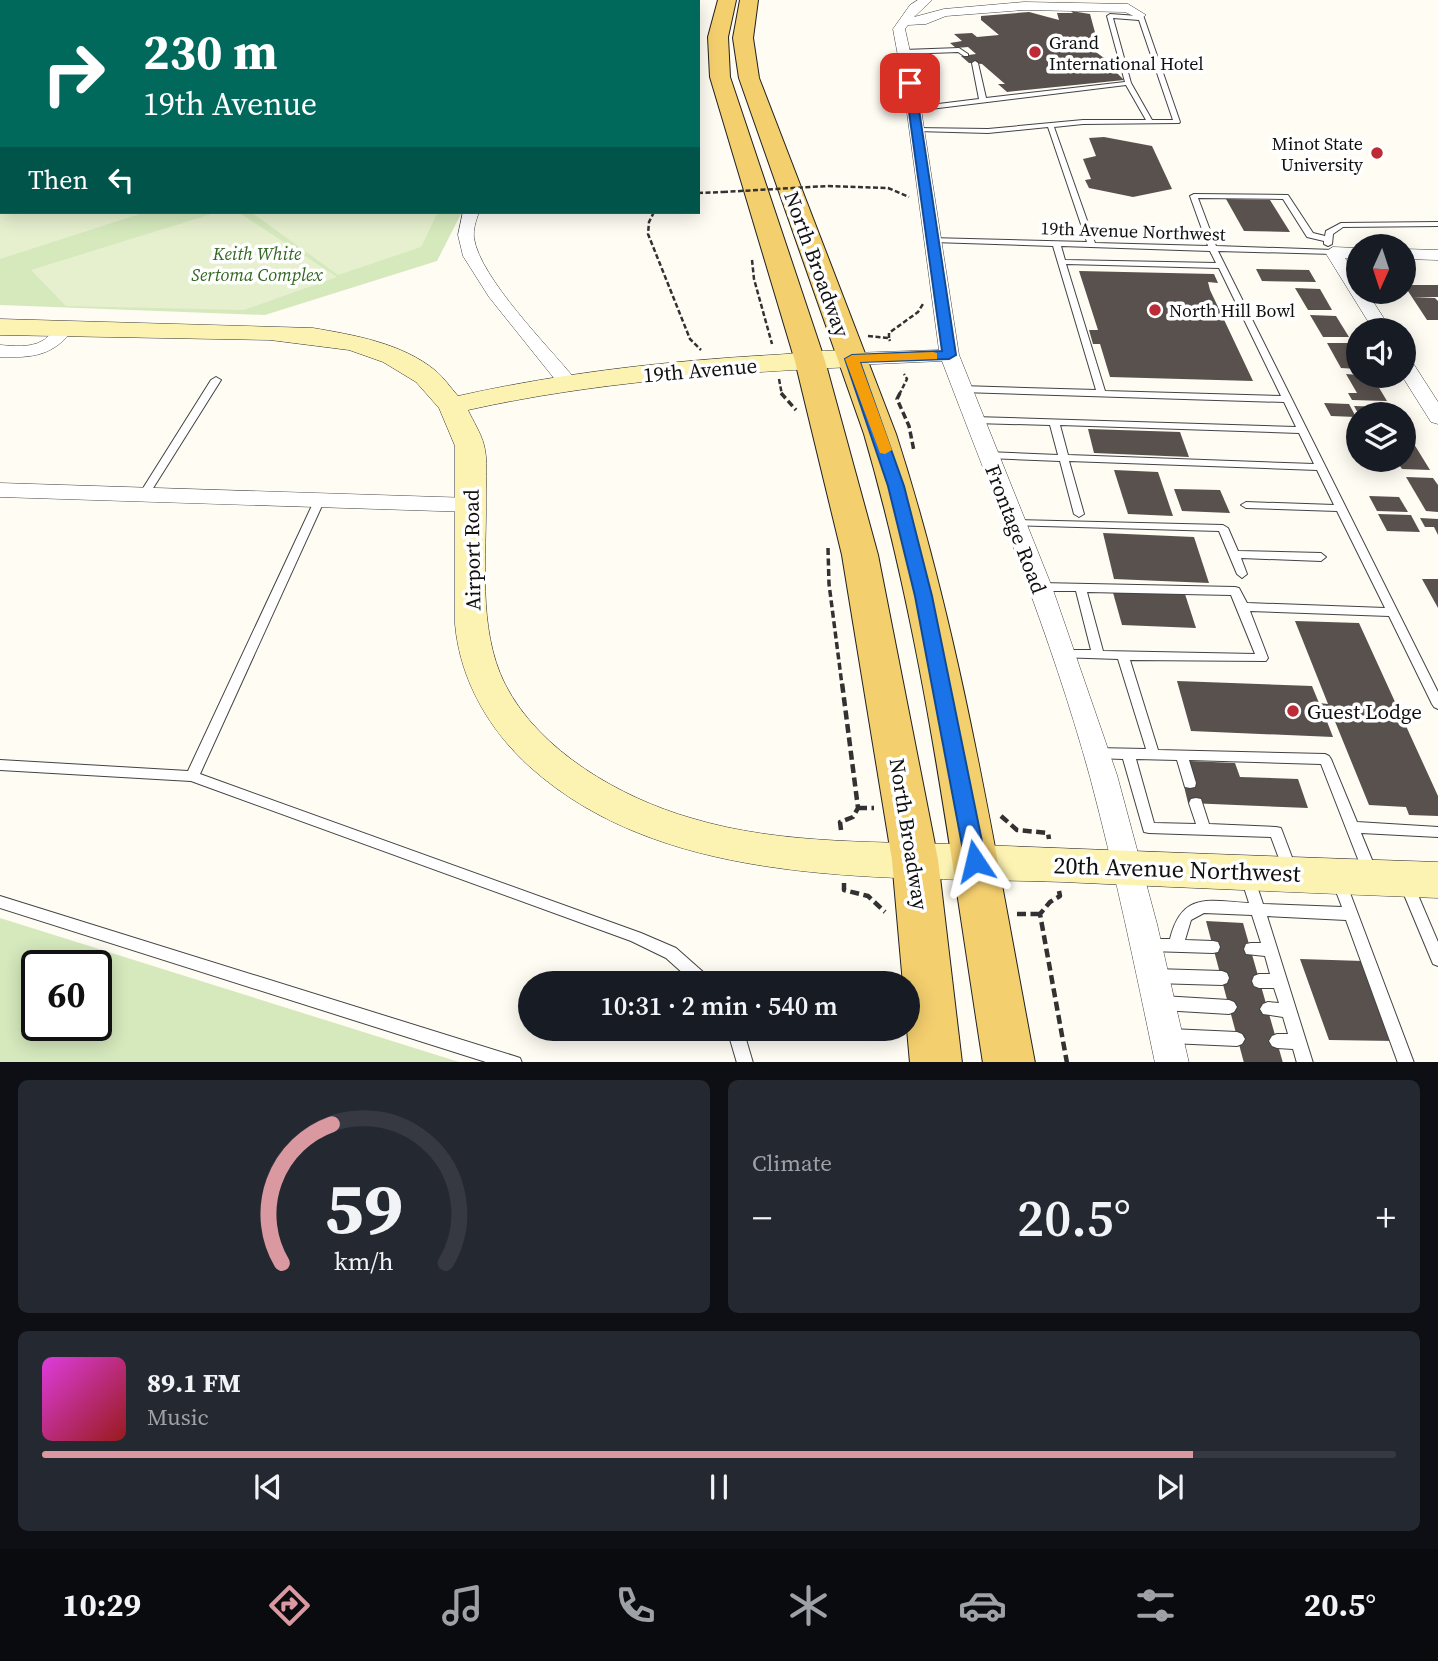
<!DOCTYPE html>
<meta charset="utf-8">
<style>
:root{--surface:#171b24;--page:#242831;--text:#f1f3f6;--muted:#9ea1a6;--line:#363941;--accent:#da99a0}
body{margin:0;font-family:"Source Serif 4",serif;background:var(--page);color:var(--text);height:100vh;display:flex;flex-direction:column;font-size:26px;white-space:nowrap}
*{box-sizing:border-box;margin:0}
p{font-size:23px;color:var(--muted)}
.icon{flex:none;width:38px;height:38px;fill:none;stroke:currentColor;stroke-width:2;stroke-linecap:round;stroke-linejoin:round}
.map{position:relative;height:1062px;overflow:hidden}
.drawer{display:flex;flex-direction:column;gap:18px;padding:18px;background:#0d0f14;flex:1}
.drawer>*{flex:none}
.banner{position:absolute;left:0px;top:0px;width:700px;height:214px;box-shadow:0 4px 18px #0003;background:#00695c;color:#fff;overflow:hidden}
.needle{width:46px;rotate:183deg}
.controls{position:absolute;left:1346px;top:234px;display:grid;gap:14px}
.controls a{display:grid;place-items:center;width:70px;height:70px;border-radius:50%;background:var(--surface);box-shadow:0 4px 18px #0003;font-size:35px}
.speed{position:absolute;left:21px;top:950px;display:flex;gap:14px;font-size:35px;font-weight:700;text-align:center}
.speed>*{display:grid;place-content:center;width:91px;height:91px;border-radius:50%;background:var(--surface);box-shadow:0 4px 18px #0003;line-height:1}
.speed .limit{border:4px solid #111;border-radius:10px;background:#fff;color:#111}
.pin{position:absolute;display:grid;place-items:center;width:60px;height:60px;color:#fff;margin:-30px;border-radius:14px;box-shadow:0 4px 10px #0006}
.me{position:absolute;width:77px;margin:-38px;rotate:350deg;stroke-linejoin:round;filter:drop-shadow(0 0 5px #0008)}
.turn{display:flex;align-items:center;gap:24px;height:147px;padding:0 28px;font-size:32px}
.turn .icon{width:91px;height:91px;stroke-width:2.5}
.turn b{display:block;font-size:49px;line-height:60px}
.then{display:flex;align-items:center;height:66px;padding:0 28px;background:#0003;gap:14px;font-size:26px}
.big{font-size:52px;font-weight:600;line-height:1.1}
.drawer .tile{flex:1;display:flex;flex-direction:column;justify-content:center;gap:10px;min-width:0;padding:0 24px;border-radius:10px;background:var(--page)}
.drawer .dial{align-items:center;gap:0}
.dial svg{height:182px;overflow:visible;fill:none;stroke:var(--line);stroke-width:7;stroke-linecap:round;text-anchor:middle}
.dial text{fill:var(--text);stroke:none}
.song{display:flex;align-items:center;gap:21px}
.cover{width:84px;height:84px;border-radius:10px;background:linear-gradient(135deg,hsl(300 70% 55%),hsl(0 70% 35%))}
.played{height:7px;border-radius:4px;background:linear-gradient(90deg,var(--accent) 85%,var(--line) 85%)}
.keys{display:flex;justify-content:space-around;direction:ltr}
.heat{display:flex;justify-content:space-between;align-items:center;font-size:38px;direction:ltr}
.drawer .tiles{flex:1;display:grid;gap:18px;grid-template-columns:1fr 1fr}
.tile:last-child{grid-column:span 2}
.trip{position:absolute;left:518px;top:971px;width:402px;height:70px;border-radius:35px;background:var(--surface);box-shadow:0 4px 18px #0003;font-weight:600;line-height:70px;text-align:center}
.menu{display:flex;height:112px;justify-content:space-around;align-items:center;background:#090b0e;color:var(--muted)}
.menu .icon{width:49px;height:49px}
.menu .selected{color:var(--accent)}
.menu b{font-size:32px;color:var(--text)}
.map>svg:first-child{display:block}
</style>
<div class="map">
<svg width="1438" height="1063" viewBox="0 0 1438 1063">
<rect width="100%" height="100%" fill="#fffcf4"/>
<g fill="#d5e9bd" fill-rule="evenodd">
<path d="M0,0h291l-289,2v210h460l-25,49 -172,54 -265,-10z"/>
<path d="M0,918l459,144h-459zM37,966h59v60h-59z"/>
</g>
<g fill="#e6f0cf">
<path d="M0,168l2,44h144l-146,47z"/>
<path d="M218,212h20l99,65 -93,33 -178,-4 -35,-36z"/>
<path d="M251,212h187l-17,35 -83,28z"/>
</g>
<g fill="#59514d">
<path d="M1071,11l19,3 9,33h-7l1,3 18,13 -45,5 6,2 38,-4 14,14 -117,12 -9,-8h7l-23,-20 -13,-1 -8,-7 15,-2 -8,-7 -12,1 -6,-5 12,-2 -8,-7 18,-1 5,4 22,-2 -18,-15v-4l48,-4 30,8 -2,-7h16z"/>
<path d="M1104,137l48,9 20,43 -39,8 -44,-9 -4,-8 6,-1 -8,-20 13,-3 -7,-18z"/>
<path d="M1226,199l44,1 20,32 -46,-1z"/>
<path d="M1256,269l53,1 7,12 -54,-1z"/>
<path d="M1079,271l135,3 4,9 -10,-1 2,8 43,91 -143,-4 -10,-33h-7l-4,-14h9z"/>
<path d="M1404,285h34v12h-25l22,1 3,3v19h-11z"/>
<path d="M1295,288l25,1 12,21h-24z"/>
<path d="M1310,315l26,1 13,21h-26z"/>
<path d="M1327,343h25l6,11v15l-17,-1z"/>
<path d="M1346,374l26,2 15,25 -35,-1 -4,-7h9z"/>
<path d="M1324,403l25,1 7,13 -25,-1z"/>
<path d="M1354,406l36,1 5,8h-36z"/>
<path d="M1088,429l92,3 9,25 -95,-4z"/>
<path d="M1404,444h10l16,26 -28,-1 -6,-9h8z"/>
<path d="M1114,470l44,2 15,44 -45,-2z"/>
<path d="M1406,477l27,1 5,7v27l-12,-1z"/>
<path d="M1174,489l46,1 10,23 -48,-2z"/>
<path d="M1369,496l30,1 9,15 -31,-1z"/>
<path d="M1378,514l33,1 9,17 -33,-1z"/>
<path d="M1420,518l18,1v16l-4,-8h-9z"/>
<path d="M1103,533l91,4 15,46 -95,-4z"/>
<path d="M1422,579h16v29z"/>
<path d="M1112,589l72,2 12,37 -74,-3z"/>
<path d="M1295,621l64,2 79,173v20l-29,-1 -3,-8 -37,-2 -35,-86h-8l7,18 -142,-6 -14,-50 135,5 7,17 9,1z"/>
<path d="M1189,761l46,2 5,14 58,2 10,29 -120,-5 -5,-21 12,1z"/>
<path d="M1206,921l37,2 40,140h-39z"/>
<path d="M1300,959l63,2 32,80 -66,-1z"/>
</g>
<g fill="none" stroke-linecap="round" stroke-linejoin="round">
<g stroke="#434343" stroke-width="2">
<g id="lane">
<path d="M137,0h6l-1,2h-6z"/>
<path d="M185,0h6l-2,2h-6z"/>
<path d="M300,0h6l-2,2h-6z"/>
<path d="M1140,13l3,2 37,107 -1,1 -96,1 -29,3 41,116 113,3 -18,-50 4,-2 94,1 25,38 12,3 1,-5 15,-8 97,-1v4l-95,1 -10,7 -1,10 -4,2 -4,-2v-3l-17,-4 -24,-38 -85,-1 18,48 117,4 4,2 -4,2 -115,-3 220,441v17l-4,-2 -2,-3 -43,-88 -139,-5 18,47 -2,3 -136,-1 28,90 167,4 4,2 2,3 26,63 81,5v10l-77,-4 16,39 -2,4 -5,2 -5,-2 -2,-4 -42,-108 -132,-4 7,23 -1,4 -5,1 -5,-1 -8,-27 -41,-1 18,64 42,1 -7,-21 2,-4 5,-1 5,1 8,25 67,3 5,1 15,40 -2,4 -5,2 -5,-2 -13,-35 -122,-4 -5,-1 -21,-73 -28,-1 -4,-2 -2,-3 2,-3 4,-2 51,1 -28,-90 -60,-2 -2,-3 2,-3 4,-1h29l-15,-59h-36l-6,-4 6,-4 195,4 4,1 8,15 138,5 -48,-97 -91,-3 -5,-3 5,-3 88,3 -17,-35 -248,-9 15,53 -5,3 -5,-3 -14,-53 -73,-3 -5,-3 5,-3 71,3 -8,-30 -76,-2 -5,-3 5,-3 322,10 -12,-25 -323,-10 -5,-3 5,-3 135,4 -43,-144 -120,-4h-3v-4l157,4 -39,-115 -60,6 -71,-2 -3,-2 1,-1 73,1 95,-9h63l-20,-35 -212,26 -3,-2 3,-2 65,-8 -7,-36 3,-2 3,2 8,35 139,-16 -18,-66 3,-2 28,2zM1113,18l26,2 34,100h-21l-21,-37zM1061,246l149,5 6,12 -151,-3zM1066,264l153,4 62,128 -176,-5zM1060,425l239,8 15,31 -246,-9zM1087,592l144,3 24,59 -152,-3z"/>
<rect x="0" y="16" width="2" height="4"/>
<path d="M959,48l9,6v2h-4l-6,-4 -54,2 -3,-2 3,-2z"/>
<rect x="0" y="103" width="2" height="4"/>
<rect x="0" y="124" width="2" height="4"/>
<path d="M216,377l5,3 -71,113 -1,2h-8l-1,-2 71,-113z"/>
<path d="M320,496l5,3 -125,275 441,159 35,15 35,31 2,5h-18l-29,-26 -35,-17 -440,-160 -191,-11v-10l188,11 127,-272z"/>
<path d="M1014,520l209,5 5,3 10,23 83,2 5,4 -5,4 -80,-3 6,16 -5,4 -5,-4 -18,-43 -209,-6 -1,-2z"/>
<path d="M1248,872l5,2 10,30 79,3 -10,-26 2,-4 5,-2 5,2 70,186h-16l-52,-143 -79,-4 46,147h-16l-4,-14 -16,-1 -5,-2 -3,-5 3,-5 5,-2h11l-5,-17 -20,-3 -3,-5 3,-5 5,-2 11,1 -5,-15h-15l-5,-2 -2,-5 2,-5 5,-2h11l-5,-18 -19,-2 -2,-5 2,-5 5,-1h10l-9,-28 -48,-2 -13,7 -6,20 28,1 5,1 2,5 -2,5 -5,1 -63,-2 -5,-1 -2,-5 2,-5 5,-1h20c12,-48 39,-38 79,-36l-8,-25 2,-4z"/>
<path d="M1407,879l5,2 26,61v24l-5,-2 -33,-79 2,-4z"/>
<path d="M0,896l514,160 6,2 2,5h-33l-489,-155z"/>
<path d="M1154,969l68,2 5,2 2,5 -2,5 -5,2 -68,-2 -5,-2 -2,-5 2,-5z"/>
<path d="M1162,996l67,4 5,2 3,5 -3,5 -5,2 -67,-4 -5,-2 -3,-5 3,-5z"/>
<path d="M727,1029h16l10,34h-16z"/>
<path d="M1170,1029l67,3 5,2 3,5 -3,5 -5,2 -67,-3 -5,-2 -3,-5 3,-5z"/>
</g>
</g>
<g stroke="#434343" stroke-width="1">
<g id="street">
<path d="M350,0h21l2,2h-22z"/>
<path d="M918,0h14l-18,17 30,-8 80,-7 104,2 18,11 -6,4 -15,-7 -101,-2 -78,6 -20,8 -18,1 -3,4 12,54 42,272 93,232 65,188 40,149 32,139h-34c-20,-96 -40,-192 -65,-286 -39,-142 -96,-279 -148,-416l-90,4 -10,-6 10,-6 87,-3 -36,-267 -10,-54 17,-24z"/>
<path d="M463,212h16c-3,9 -6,17 -5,26 6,40 75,109 101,141l3,4 -3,4h-14l-72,-90 -26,-41 -5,-21z"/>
<path d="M1333,247l25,1v10h-13l13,20v14h9l25,39h-18l-49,-79z"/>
<path d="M1404,249l34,1v10l-34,-1z"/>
<path d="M65,322l9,6c-20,28 -41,30 -74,29v-12c13,1 30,3 42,-4 10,-5 12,-16 23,-19z"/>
<path d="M1404,358l7,2 27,42v22l-7,-2 -29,-46z"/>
<path d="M0,483l471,15 8,2 3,5 -3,5 -8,2 -471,-15z"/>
</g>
</g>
<g stroke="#323232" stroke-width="1">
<path id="secondary" d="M0,319l313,9c41,7 89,15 123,43 8,7 15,17 22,25 103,-23 207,-35 313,-41 28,-1 63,-8 90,-2l4,6 -4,6 -9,2c-129,6 -258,15 -384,43 5,11 13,23 16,35 4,15 2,35 2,50 1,61 -9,133 19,189 34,67 116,114 186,134 92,28 195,23 290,27 152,6 305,12 457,17v36c-125,-5 -250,-10 -375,-16 -174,-6 -395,9 -533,-115 -41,-37 -70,-87 -75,-143v-178l-16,-38 -23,-26 -33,-20 -34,-12 -79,-10 -270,-5z"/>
</g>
<g stroke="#212121" stroke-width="2">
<g id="primary">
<path d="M718,0h18l-8,37 2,40 95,284 53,194 60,305 24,203h-52l-3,-34 1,-45h-5l-11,-124 -50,-305 -47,-194 -85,-284 -2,-40z"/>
<path d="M740,0h18l-5,38 6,40 137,356c66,204 99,418 139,629h-52c-33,-211 -59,-424 -119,-629l-125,-356 -6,-40z"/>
</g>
</g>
<g stroke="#323232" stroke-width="2.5" stroke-dasharray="5 2.5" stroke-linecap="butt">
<path d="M828,186l60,2 21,9"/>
<path d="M698,193l25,-1"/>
<path d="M654,212l-5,10 -1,12 42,105 11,11"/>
<path d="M752,260l2,19 18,65"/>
<path d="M868,336l21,2 1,3"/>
<path d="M889,338v-5l29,-21 5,-8"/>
<path d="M779,379l3,16"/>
<path d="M899,395l8,-16 -3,-5"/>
</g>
<g stroke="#323232" stroke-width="3.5" stroke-dasharray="7 3.5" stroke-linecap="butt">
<path d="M781,393l15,17"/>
<path d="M900,393l-3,6 12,27 5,25"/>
<path d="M828,548l1,36 13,101"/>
</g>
<g stroke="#323232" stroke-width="4.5" stroke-dasharray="9 4.5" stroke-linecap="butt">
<path d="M858,808h16"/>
<path d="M1001,816l16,14 31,3 1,6"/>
<path d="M841,830l-1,-8 13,-5 5,-9 -16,-125"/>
<path d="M844,883v7l24,6 17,16"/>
<path d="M1059,891l1,5 -10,6 -10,12 27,149"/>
<path d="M1017,914h23"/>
</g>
<use href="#lane" fill="#fff" fill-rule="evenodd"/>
<use href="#street" fill="#fff" fill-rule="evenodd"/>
<use href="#secondary" fill="#fcf2b1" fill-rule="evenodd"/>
<use href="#primary" fill="#f4cf6e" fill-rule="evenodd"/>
<path stroke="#323232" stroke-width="2.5" stroke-dasharray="5 2.5" stroke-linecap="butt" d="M723,192l105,-6"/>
</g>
<path fill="#1a73e8" stroke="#114b97" stroke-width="2" d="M910,80l5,3 41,272 -7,4 -89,3 44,124 28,110 54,265 -3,6 -8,3 -7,-3 -3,-6 -50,-265 -27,-110 -43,-127 7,-4 90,-4 -37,-268z"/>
<path fill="#f59e0b" d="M933,352l4,1v6l-77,3 32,88 -7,4 -5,-1 -35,-94 7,-4z"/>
<g fill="#bd2b37" stroke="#fff" stroke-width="2.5">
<circle cx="1035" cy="52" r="7"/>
<circle cx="1377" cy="153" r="7"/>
<circle cx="1155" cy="310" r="7"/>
<circle cx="1293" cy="711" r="7"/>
</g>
<g text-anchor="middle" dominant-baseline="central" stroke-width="7" stroke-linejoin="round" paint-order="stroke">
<g font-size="18" fill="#101010" stroke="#fff" text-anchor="start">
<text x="1049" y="42">Grand<tspan x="1049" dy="21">International Hotel</tspan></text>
<text x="1363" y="143" text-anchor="end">Minot State<tspan x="1363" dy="21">University</tspan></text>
<text x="1169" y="310">North Hill Bowl</text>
</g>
<g font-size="18" fill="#101010" stroke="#fff">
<text transform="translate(1133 231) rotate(2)">19th Avenue Northwest</text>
</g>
<g font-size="18" font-style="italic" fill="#326721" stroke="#fff">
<text x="257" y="253">Keith White<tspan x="257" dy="21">Sertoma Complex</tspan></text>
</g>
<g font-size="21" fill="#101010" stroke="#fff">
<text transform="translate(817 264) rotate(70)">North Broadway</text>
<text transform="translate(700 370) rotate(-5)">19th Avenue</text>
<text transform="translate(1016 529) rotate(69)">Frontage Road</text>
<text transform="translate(472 550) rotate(-91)">Airport Road</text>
<text transform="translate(909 834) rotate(81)">North Broadway</text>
</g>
<g font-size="21" fill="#101010" stroke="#fff" text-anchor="start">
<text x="1307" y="711">Guest Lodge</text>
</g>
<g font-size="24" fill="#101010" stroke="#fff">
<text transform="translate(1177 869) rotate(2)">20th Avenue Northwest</text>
</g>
</g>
</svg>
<div class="controls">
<a><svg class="needle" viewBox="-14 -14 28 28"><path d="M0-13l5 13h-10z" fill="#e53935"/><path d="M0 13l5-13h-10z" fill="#9ea1a6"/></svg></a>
<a><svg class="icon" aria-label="sound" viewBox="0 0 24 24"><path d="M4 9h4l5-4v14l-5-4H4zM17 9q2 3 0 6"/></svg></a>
<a><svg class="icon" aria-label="layers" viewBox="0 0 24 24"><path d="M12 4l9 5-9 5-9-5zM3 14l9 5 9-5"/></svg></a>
</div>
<div class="speed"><div class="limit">60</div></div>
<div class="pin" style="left:910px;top:83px;background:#d93025"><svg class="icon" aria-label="arrive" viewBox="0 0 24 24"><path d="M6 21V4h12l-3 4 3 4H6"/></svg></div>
<svg class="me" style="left:975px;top:861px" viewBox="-20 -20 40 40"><path d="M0-17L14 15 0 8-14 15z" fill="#1a73e8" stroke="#fff" stroke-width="4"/></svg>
<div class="trip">10:31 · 2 min · 540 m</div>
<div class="banner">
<div class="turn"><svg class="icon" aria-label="right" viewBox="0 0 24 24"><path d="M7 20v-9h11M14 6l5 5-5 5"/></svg><div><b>230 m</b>19th Avenue</div></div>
<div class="then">Then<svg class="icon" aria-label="left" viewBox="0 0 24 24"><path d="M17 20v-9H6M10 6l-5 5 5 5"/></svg></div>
</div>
</div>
<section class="drawer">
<div class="tiles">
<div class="tile dial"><svg viewBox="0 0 100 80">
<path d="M14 69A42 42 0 1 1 86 69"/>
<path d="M14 69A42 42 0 0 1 36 8" stroke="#da99a0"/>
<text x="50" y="56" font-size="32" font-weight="700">59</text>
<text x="50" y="72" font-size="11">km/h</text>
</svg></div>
<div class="tile"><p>Climate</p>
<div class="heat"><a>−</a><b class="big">20.5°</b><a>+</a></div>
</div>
<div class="tile">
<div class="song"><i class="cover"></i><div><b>89.1 FM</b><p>Music</p></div></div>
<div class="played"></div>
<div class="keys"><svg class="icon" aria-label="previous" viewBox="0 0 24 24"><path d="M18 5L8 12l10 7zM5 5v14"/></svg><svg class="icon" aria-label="pause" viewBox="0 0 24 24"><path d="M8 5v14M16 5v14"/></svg><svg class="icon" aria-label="next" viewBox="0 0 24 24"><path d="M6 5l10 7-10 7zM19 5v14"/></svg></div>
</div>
</div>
</section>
<nav class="menu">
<b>10:29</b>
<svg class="icon selected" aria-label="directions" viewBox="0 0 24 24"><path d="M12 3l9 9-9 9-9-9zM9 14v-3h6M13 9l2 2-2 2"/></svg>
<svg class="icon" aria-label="music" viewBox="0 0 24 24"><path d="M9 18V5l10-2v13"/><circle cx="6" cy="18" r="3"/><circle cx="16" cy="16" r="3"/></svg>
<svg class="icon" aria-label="phone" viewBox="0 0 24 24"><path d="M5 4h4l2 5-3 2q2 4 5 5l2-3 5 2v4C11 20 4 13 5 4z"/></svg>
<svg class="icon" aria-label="climate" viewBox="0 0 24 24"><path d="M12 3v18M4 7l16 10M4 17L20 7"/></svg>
<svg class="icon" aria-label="car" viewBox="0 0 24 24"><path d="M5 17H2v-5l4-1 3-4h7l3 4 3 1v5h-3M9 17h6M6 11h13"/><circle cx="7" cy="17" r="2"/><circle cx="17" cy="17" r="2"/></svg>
<svg class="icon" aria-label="filters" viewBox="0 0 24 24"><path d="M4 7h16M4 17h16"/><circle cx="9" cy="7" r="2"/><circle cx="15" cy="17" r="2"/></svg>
<b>20.5°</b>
</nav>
